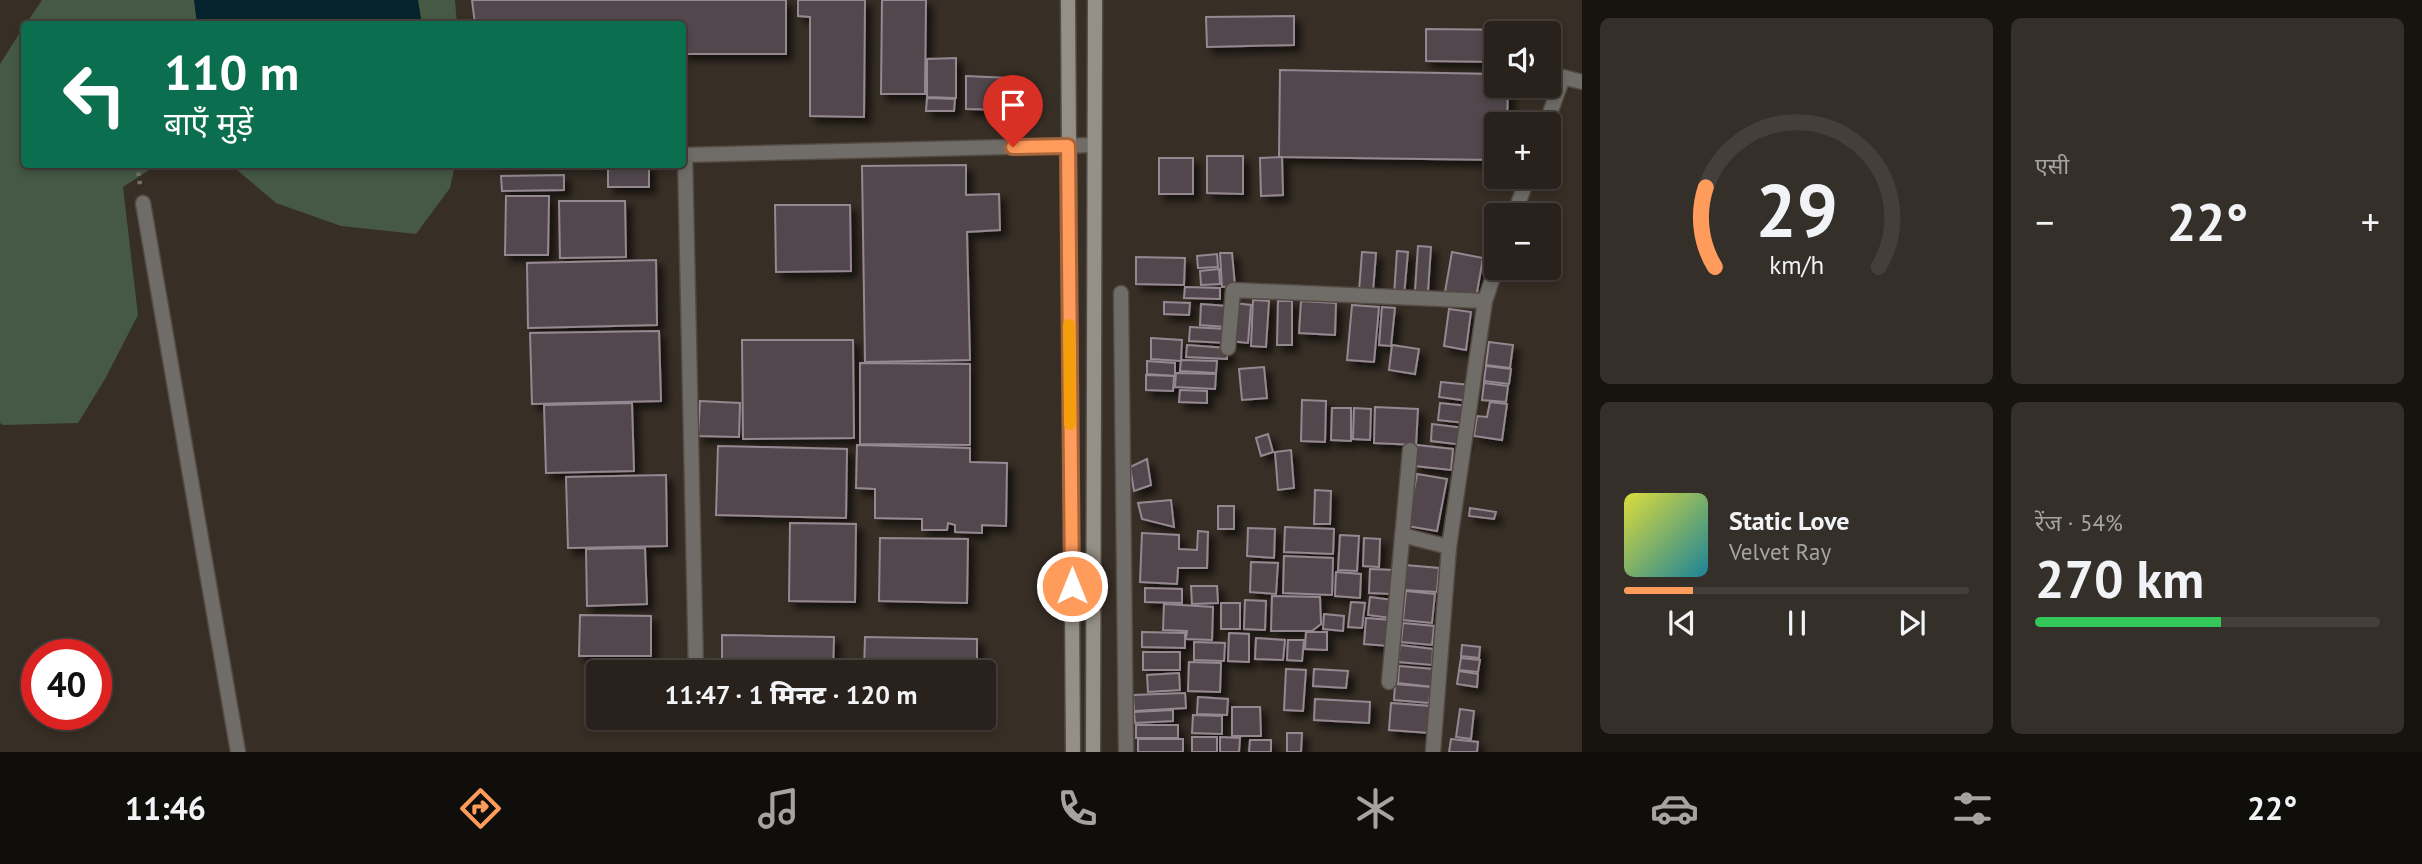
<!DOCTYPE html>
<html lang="hi">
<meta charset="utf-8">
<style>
:root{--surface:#29221c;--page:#352f29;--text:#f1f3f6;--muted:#a5a4a3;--line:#453f3b;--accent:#ff9b5b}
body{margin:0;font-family:"PT Sans","Noto Sans Devanagari",sans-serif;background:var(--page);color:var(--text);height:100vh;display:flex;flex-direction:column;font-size:26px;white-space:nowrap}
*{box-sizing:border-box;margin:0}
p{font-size:23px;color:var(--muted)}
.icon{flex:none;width:38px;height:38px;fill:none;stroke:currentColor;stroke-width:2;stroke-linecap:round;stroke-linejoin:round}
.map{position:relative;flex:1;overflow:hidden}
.side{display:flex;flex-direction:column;gap:18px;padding:18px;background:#17130f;width:840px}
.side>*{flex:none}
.top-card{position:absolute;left:21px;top:21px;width:665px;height:147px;border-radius:7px;box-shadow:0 4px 10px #0003,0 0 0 2px var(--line);background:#0b6e4f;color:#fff;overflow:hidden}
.buttons{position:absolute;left:1484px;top:21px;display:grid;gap:14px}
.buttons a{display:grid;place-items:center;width:77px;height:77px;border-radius:7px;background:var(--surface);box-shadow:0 4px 10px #0003,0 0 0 2px var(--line);font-size:35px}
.speed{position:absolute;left:21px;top:639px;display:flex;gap:14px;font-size:35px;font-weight:700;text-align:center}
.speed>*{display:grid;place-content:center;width:91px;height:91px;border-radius:50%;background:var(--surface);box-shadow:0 4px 10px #0003,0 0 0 2px var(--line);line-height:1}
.speed .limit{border:10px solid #d22;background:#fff;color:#111}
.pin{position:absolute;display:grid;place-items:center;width:60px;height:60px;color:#fff;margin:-72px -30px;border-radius:50% 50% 50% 0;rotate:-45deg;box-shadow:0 0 7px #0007}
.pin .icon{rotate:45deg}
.me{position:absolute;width:77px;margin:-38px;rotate:0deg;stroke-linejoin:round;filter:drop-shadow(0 0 5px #0008)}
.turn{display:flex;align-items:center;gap:24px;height:147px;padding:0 28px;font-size:32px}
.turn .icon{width:91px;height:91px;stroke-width:2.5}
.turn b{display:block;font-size:49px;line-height:60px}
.big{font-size:52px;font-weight:800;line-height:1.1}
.side .tile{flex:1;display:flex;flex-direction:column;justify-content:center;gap:10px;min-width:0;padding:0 24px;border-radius:10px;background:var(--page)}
.side .dial{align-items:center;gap:0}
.dial svg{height:182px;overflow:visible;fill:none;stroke:var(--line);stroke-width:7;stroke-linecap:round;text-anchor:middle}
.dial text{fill:var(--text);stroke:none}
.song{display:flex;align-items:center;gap:21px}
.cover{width:84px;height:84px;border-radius:10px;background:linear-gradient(135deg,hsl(60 70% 55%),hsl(190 70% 35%))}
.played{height:7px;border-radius:4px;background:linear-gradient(90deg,var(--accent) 20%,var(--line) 20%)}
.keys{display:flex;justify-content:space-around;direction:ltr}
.heat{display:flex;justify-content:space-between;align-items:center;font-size:38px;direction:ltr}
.charge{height:10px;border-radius:5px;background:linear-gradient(90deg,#34c759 54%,var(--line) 0)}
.side .tiles{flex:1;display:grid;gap:18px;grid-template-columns:repeat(2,1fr)}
.trip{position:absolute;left:586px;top:660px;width:410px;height:70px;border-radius:7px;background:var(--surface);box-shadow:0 4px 10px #0003,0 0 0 2px var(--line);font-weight:800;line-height:70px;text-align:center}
.tab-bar{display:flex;height:112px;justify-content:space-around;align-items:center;background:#100e0b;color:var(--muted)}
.tab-bar .icon{width:49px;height:49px}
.tab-bar .current{color:var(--accent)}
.tab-bar b{font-size:32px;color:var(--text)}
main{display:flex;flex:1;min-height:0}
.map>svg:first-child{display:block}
</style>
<main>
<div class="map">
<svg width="1582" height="752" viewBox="0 0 1582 752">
<defs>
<filter id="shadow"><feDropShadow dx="6" dy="6" stdDeviation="3.5" flood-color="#0009"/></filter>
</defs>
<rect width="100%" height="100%" fill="#372e25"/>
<g fill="#455944">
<path d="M42,0h413l2,24h-431z"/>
<path d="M24,26v138l133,1 -34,22 15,128 -33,64 -27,44 -75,2 -3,-2v-359z"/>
<path d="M231,165h224l-5,23 -34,46 -75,-8 -65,-23z"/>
</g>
<path fill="#05232d" d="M194,0h224l4,24h-225z"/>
<g fill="#51464d" stroke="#958890" stroke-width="2" filter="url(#shadow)">
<path d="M472,0h314v54h-104v-30h-207z"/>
<path d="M798,0h67l-1,117 -54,-1v-99l-12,-1z"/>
<path d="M882,0h44l-1,94h-44z"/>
<path d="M1294,16v29l-87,2 -1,-30z"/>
<path d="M1426,29l118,1v3h-48v29l-70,-1z"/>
<path d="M956,58v40l-29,-1v-38z"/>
<path d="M1280,70l216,4v12h12l-1,38h-11v36l-217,-3z"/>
<path d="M966,76l44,2 -1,32 -43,-1z"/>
<path d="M927,98l28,1 -1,12h-28z"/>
<path d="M1207,156h36v38l-36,-1z"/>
<path d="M1282,157l1,38 -22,1 -1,-38z"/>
<rect x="1159" y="158" width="34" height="36"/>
<path d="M490,164h159v23h-41v-21z"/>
<path d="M966,165v30l33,-1 1,36 -33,2 3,128 -105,2 -3,-196z"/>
<path d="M564,175v15l-62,1 -1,-15z"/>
<path d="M506,196h43l-1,59h-43z"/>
<path d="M559,201h66l1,56 -66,1z"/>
<path d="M775,205h75l1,66 -75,1z"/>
<path d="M1418,246l13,1 -3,45 -13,-1z"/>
<path d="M1397,251l11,1 -4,44 -10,-1z"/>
<path d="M1362,252l14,1 -3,39 -14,-1z"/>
<path d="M1452,252l31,6 -7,40 -31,-6z"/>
<path d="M1220,253h12l3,33 -13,1z"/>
<path d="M1217,254l1,13 -20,1 -1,-12z"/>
<path d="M1136,257l49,1 -1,27 -48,-1z"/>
<path d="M656,260l1,65 -129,3 -1,-65z"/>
<path d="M1219,269l1,15 -19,1 -1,-14z"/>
<path d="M1185,287l35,1v11l-36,-1z"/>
<path d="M1253,300l16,1 -3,46 -15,-1z"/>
<path d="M1278,301h14v44h-15z"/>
<path d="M1301,301l35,2 -1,32 -36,-2z"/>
<path d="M1164,302l26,1 -1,12 -25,-1z"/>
<path d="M1234,303l17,2 -3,38 -18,-2z"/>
<path d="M1201,304l26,2 -1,21 -26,-2z"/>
<path d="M1352,305l27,2 -5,55 -27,-2z"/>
<path d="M1382,307l13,1 -4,38 -12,-1z"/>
<path d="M1449,309l22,3 -5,38 -22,-4z"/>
<path d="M1190,327l36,2v14l-37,-2z"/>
<path d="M659,331l2,70 -129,3 -2,-71z"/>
<path d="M1151,338l31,2 -1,21 -30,-2z"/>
<path d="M742,340h111l1,98 -111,1z"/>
<path d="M1489,342l24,3 -3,23 -24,-3z"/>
<path d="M1187,345l40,3v11l-41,-2z"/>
<path d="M1392,345l27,4 -4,25 -26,-4z"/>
<path d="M1181,360l36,1 -1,12 -36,-2z"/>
<path d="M1147,361l28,2v13l-28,-2z"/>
<path d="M860,363l110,1v81l-110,-1z"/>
<path d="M1486,366l25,3 -2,15 -25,-3z"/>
<path d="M1264,367l3,31 -25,2 -3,-31z"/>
<path d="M1176,373l40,1 -1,15 -40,-2z"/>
<path d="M1146,375l28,1 -1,15 -27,-1z"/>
<path d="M1441,382l29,3 -1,16 -30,-4z"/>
<path d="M1484,383l24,3 -2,16 -24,-2z"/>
<path d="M1180,390l27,1v12l-28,-1z"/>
<path d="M1302,400l24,1 -1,41 -24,-1z"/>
<path d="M700,401l40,2 -1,34 -41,-1z"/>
<path d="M1490,402l17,2 -5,36 -28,-4 3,-20 10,1z"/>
<path d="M632,403l2,68 -88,2 -2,-68z"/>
<path d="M1440,403l28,3 -3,17 -27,-3z"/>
<path d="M1375,407l43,2 -2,36 -42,-2z"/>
<path d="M1332,408h19v33l-20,-1z"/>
<path d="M1354,408l17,1 -1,31 -17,-1z"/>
<path d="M1432,424l33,4 -2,17 -32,-4z"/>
<path d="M1268,434l5,18 -12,4 -5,-18z"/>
<path d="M857,445l113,3v14l37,1 -1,63 -24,-1v8l-27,-1v-7l-7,-2 -1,7h-25v-11l-47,-1v-29l-19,-1z"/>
<path d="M1417,445l36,4 -2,21 -36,-4z"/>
<path d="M718,446l129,3 -1,69 -130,-3z"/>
<path d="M1291,450l3,38 -16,2 -3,-38z"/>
<path d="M1147,459l4,26 -17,6 -4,-24z"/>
<path d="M1417,474l30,5 -10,52 -30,-5z"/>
<path d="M666,475l1,71 -99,2 -2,-71z"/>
<path d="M1315,490l16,1 -1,33h-16z"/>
<path d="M1171,500l3,27 -32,-8 -4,-16z"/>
<rect x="1218" y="506" width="16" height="23"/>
<path d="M1470,508l26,4 -2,7 -25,-3z"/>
<path d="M790,523l66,1 -1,78 -66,-1z"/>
<path d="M1285,527l49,2 -1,25 -49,-2z"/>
<path d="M1248,528l27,1 -1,29 -27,-2z"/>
<path d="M1198,531l10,1 -1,36h-29l-1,16 -37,-2 2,-49 37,2v14l18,1z"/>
<path d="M1340,535l19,1 -2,35 -19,-1z"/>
<path d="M880,538l88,1 -1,64 -88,-2z"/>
<path d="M1364,538l16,1 -1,28 -16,-1z"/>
<path d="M645,548l2,56 -60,2 -1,-57z"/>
<path d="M1284,556l49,2 -1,37 -49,-2z"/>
<path d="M1251,562l27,1 -2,31 -26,-2z"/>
<path d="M1405,565l34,3 -2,24 -33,-2z"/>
<path d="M1370,569l23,1 -1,24 -23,-1z"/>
<path d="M1336,572l25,2 -1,24 -25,-2z"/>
<path d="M1191,586h26l1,17 -26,1z"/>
<path d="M1145,588l37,1v14l-37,-1z"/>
<path d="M1406,591l29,3 -3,29 -29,-3z"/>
<path d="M1272,596l48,1 1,27 -9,7h-41z"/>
<path d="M1370,597l23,3 -2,18 -23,-3z"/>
<path d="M1245,600l21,1 -1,29 -21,-1z"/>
<path d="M1351,602l14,1 -3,25 -14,-1z"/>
<rect x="1221" y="603" width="19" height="26"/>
<path d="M1164,604l49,3 -1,33 -26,-1 1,-8 -24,-1z"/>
<path d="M1324,614l20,2 -1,15 -20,-2z"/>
<path d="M580,615l71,1v40h-72z"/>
<path d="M1366,618l25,2 -2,26 -25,-2z"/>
<path d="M1403,623l31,3 -2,19 -31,-3z"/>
<path d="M1142,632l43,1v15l-43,-1z"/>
<path d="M1306,632h21v18l-22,-1z"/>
<path d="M1229,633l20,1v28l-21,-1z"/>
<path d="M722,635l112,2 -1,35h-111z"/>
<path d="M865,637l112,2v33h-113z"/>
<path d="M1256,638l29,2 -2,20 -28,-1z"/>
<path d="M1288,640h16l-2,21 -15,-1z"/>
<path d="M1194,642l31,1 -1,18 -30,-1z"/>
<path d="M1400,645l33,4 -1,16 -34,-3z"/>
<path d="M1462,645l18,2 -1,11 -18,-2z"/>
<rect x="1143" y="652" width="37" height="18"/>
<path d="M1461,658l19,2 -2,12 -19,-2z"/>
<path d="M1189,662l32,1 -1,29 -32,-1z"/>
<path d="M1399,666l35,3 -1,18 -35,-4z"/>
<path d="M1286,669l20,1 -3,41 -19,-1z"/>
<path d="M1314,669l34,2 -2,17 -33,-2z"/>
<path d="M1459,671l19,3 -1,13 -20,-3z"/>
<path d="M1179,673l1,17 -32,2 -1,-17z"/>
<path d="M1395,684l36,3 -2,16 -35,-3z"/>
<path d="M1185,693l1,15 -52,3 -1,-16z"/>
<path d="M1198,697l30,2 -1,16 -30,-1z"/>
<path d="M1315,699l55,3 -1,21 -55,-3z"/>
<path d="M1391,703l40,3 -2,27 -40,-3z"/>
<path d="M1232,707h28l1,29h-29z"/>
<path d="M1460,709l14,2 -3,28 -15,-2z"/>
<path d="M1173,710v11l-38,2 -1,-11z"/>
<path d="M1193,715l29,1v18l-30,-1z"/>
<rect x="1136" y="725" width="42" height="13"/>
<path d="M1287,733h15l-1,19h-14z"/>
<rect x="1192" y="737" width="25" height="15"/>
<path d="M1220,737l20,1 -1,14h-19z"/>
<rect x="1138" y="739" width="45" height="13"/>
<path d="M1451,739l27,3 -1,10h-28z"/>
<path d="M1250,740h21v12h-22z"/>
</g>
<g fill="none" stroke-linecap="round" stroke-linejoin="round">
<g stroke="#534b42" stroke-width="17">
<g id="lane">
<path d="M143,203l95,549"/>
<path d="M696,672l-11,-517 409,-10"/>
</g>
</g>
<g stroke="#534b42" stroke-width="17">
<g id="street">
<path d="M1546,124l17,-47 19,5"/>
<path d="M1514,215l14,-38"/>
<path d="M1121,293l5,459"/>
<path d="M1228,348l5,-58 252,11"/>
<path d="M1402,535l47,12"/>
<path d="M1389,682l21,-232"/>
<path d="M1433,752l16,-205 36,-246 11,-33"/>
</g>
</g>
<g stroke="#534b42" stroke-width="17">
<g id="secondary">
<path d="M1068,0l5,752"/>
<path d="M1093,752l2,-752"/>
</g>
</g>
<path stroke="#776f67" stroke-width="4.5" stroke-dasharray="3.5 5" stroke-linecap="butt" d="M137,164l3,21"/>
<use href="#lane" stroke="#706d68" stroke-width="14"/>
<use href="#street" stroke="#706d68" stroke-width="14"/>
<use href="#secondary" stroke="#949087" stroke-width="14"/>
</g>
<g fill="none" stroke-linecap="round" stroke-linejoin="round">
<g stroke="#a6653b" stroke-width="18">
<path id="route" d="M1013,147l55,-1 4,440"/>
</g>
<use href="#route" stroke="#ff9b5b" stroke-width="12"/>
<path stroke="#f59e0b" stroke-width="12" d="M1069,325l1,99"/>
</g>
</svg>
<div class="buttons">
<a><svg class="icon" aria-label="sound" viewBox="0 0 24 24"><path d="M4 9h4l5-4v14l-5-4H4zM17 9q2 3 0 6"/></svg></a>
<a>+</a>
<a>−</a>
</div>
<div class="speed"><div class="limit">40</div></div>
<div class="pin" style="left:1013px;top:147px;background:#d93025"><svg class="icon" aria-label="arrive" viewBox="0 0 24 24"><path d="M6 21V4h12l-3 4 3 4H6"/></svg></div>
<svg class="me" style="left:1072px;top:586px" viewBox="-20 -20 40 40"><circle r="17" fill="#ff9b5b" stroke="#fff" stroke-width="3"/><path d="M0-11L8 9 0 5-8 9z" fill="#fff"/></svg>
<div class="trip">11:47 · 1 मिनट · 120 m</div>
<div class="top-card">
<div class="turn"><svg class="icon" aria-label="left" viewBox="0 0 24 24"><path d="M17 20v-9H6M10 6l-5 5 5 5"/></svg><div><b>110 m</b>बाएँ मुड़ें</div></div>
</div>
</div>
<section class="side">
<div class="tiles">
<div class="tile dial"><svg viewBox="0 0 100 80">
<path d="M14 69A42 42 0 1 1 86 69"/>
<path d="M14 69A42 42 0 0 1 10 34" stroke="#ff9b5b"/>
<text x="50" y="56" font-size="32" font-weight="700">29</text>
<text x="50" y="72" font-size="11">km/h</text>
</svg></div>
<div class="tile"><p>एसी</p>
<div class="heat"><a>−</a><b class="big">22°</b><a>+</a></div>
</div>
<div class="tile">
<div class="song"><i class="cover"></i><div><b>Static Love</b><p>Velvet Ray</p></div></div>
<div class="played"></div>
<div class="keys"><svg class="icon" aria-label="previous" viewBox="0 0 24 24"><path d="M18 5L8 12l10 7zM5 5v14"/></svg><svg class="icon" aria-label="pause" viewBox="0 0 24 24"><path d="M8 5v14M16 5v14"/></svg><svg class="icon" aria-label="next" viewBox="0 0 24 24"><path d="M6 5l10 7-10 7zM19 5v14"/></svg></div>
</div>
<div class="tile"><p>रेंज · 54%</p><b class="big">270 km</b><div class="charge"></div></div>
</div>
</section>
</main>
<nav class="tab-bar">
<b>11:46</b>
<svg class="icon current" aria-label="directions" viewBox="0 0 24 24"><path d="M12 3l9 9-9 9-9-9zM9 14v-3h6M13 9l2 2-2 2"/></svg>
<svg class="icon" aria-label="music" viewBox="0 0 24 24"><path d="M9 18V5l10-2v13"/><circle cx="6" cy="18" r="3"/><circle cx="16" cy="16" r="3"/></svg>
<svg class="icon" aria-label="phone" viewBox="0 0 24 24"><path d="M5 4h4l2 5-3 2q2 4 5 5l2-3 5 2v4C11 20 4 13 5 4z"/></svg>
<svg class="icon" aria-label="climate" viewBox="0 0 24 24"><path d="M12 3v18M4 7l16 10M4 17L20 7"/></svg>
<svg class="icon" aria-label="car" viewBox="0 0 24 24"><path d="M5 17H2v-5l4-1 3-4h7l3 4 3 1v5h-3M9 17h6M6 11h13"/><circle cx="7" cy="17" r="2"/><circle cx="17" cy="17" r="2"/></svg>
<svg class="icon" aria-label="filters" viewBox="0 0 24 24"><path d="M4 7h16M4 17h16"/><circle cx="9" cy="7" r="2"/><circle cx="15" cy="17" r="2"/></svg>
<b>22°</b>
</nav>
